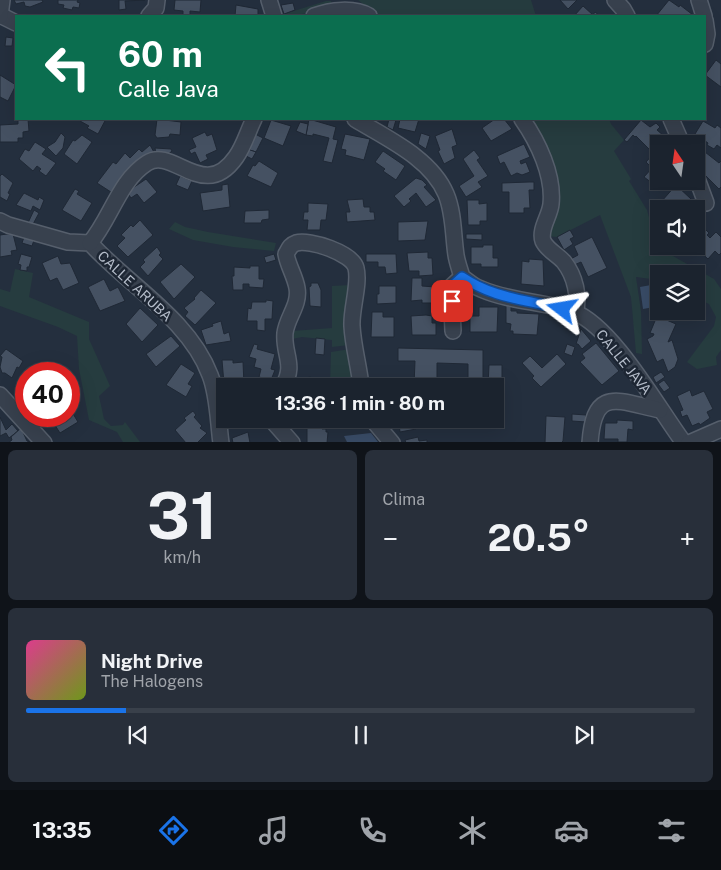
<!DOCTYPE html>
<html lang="es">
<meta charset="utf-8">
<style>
:root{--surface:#1b232e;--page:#282f3a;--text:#f1f3f6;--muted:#a0a4aa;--line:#39404a;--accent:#1a73e8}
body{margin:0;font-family:"Public Sans",sans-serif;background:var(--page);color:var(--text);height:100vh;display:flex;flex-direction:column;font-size:19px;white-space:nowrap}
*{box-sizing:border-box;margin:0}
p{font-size:16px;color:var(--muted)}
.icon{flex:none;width:28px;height:28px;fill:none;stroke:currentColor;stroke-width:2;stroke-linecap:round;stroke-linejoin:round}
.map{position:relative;height:442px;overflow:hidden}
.side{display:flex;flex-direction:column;gap:8px;padding:8px;background:#0f1319;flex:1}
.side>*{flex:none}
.banner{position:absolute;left:15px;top:15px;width:691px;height:105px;border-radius:0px;box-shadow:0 5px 20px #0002,0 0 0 1px var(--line);background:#0b6e4f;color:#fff;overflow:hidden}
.needle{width:32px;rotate:347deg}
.buttons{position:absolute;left:650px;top:135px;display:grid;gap:10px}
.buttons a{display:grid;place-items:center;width:55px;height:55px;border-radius:0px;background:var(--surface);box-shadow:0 5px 20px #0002,0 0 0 1px var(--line);font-size:25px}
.speed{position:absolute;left:15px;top:362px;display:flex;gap:10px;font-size:25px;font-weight:700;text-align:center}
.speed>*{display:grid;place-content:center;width:65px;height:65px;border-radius:50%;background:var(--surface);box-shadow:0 5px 20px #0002,0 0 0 1px var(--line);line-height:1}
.speed .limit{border:8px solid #d22;background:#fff;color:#111}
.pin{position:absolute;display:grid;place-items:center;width:42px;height:42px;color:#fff;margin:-21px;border-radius:10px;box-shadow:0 2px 8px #0006}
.me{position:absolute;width:55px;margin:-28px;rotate:284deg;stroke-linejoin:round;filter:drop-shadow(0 0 4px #0008)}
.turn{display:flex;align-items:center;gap:18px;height:105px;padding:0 20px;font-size:22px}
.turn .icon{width:65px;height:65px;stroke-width:2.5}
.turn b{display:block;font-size:35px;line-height:42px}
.big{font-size:38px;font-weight:700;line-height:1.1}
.side .tile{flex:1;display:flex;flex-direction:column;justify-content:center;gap:8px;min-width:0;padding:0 18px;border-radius:8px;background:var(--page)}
.side .dial{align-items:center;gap:0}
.dial b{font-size:65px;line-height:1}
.song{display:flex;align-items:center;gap:15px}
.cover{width:60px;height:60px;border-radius:8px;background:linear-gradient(135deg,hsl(330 70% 55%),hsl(80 70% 35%))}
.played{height:5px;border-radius:2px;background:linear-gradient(90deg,var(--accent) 15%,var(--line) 15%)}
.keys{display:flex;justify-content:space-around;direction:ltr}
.heat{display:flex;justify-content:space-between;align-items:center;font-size:28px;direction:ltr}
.side .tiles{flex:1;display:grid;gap:8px;grid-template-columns:1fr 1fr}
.tile:last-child{grid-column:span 2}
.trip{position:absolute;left:216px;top:378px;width:288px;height:50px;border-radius:0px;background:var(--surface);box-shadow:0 5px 20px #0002,0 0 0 1px var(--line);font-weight:700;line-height:50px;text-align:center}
.tab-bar{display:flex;height:80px;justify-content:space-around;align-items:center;background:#0b0e12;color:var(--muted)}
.tab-bar .icon{width:35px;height:35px}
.tab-bar .on{color:var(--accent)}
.tab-bar b{font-size:22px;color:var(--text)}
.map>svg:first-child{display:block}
</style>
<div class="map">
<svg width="721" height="443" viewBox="0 0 721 443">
<rect width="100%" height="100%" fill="#242f3e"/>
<g fill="#263c3f">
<path d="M358,0h173l5,16h-158z"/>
<path d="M326,1h5l1,6c-19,4 -31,9 -50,9l2,-2z"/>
<path d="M527,119h82l2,5 13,16 -10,11 17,28 -2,2 18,29 9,34 -1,2 59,33 7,10v61l-5,7 1,8 -20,4 -10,-7 27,-36 2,-9 -7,-13 -13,-6v-24h-37v6l-23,-3 5,34 1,43 -6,-1 -5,-56 -31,-82 -43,22 -10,-1 13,-31 -3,-22z"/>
<path d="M175,222l10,5 23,5 68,11 -2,8 -41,-4 -40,-7 -24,-11z"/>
<path d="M15,269l18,4 -4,24 60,25v17l21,47 -11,10 5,23 7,7 12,-1 2,-3 15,20h-17l-6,-10 -28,-12 -10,-51 -2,-33 -19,-9 -58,-21v-17l10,3z"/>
<path d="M350,285l-1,60 -17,2v-7l-30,-3 -10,2v-8l40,-3v-42z"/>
<path d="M350,349l5,37h-25l1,-34z"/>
</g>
<g fill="#394c67">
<path d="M651,285l3,22 -11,2 -3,-22z"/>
<path d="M371,433l7,9h-31l-3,-6z"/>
</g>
<g fill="#455162" stroke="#1f2835" fill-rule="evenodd">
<path d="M14,0h28l1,2 -13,5 -5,-1 -1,-4 -8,2z"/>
<path d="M58,0h20l-1,2 3,1 -1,5 -6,-1 -1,3 -9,-2 1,-3 -6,-1z"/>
<path d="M119,0h26l-20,1 1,8 -7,1z"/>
<path d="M175,0h26l-1,12 -10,-1v5h-7v-5l-9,-1z"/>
<path d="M560,0h17l-9,9z"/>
<path d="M669,0l10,7 1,-2 13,10 -37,1z"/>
<path d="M293,3l2,7 -11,4 -3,-9z"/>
<path d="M236,5l22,4v7h-23z"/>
<path d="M583,6l10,9 2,-3 5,4h-26z"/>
<path d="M6,37l7,1 -1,8h-7z"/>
<path d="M716,60l5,4v23l-16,-12z"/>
<path d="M0,75l16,10 -8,16 -8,-4z"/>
<path d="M28,119l1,12 -6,1v6h-5v4h-18v-17l18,-1v-4z"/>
<path d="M82,119h24l-8,15 -11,-6 2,-2 -9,-5z"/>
<path d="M157,119l24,3 -1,13 -10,-1 -1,3 -12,1 -2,-3z"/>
<path d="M309,119l27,8 -3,12 5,1 -6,23 -9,-2 6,-23 -16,-4v2l-7,-1z"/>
<path d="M389,119l7,1 -3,10 -6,-3z"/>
<path d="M400,119h19l-4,13 -17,-4z"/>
<path d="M495,119h9l8,10 -21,12 -9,-13z"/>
<path d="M271,120l20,6 -8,20 -19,-8z"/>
<path d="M641,120l9,7 6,-4 4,4 -3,3 7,6 -13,15 -15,-15 -1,1 -2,-2 -6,7 -3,-2z"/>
<path d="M703,121l12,7 2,-3 4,3v20l-4,-3 -3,4 -7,-4 1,-2 -13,-9z"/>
<path d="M300,122l8,2 -2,11 -10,-4z"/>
<path d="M452,129l5,16 -5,2 3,11 -11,6 -6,-13 2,-1 -5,-14z"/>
<path d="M205,132l2,4 5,-2 5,16 -11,5 2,4 -8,4 -5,-11 -4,2 -2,-4 7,-3 -4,-9z"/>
<path d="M61,133l4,4 -2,11 -7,8 -9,-9 8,-5z"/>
<path d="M421,133l9,3 -4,13 -8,-5z"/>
<path d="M255,134l8,4 -7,14 -9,-3z"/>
<path d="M345,134l25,5 -6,21 -19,-5 1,-5 -5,-1z"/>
<path d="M82,135l10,7 -15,22 -13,-10 9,-14 2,1z"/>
<path d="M35,142l11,7 -4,5 14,9 -10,13 -7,-5 2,-2 -4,-3 -4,5 -14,-12 6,-10 4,2z"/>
<path d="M524,144l6,13 -10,4 1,3 5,-2 4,10 -8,3 -5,-2 -6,3 -7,-14 -4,2 -3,-8z"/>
<path d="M150,145l5,9 -41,40 -17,-11 16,-21 3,2 9,-11 5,5 9,-9 3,3z"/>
<path d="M155,148l16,1 1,2 -6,5 -10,-2z"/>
<path d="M247,149l9,3 -4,7 -8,-4z"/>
<path d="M474,150l6,8 -3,2 11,16 -10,6 4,5 -16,10 -7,-11 15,-10 -11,-17z"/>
<path d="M383,151l22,15 -9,14 -13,-9 2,-2 -10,-7z"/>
<path d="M656,151l3,2v4l-5,5 2,2 3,-2v19h8l-7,8 -16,-12 8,-9 -6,-6z"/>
<path d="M705,152l14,11 2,-2v26l-2,2 -20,-20 3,-3 -5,-5z"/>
<path d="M259,161l19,12 -7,14 -24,-11 6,-11 2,1z"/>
<path d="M2,174l11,9 -5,10 2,1 -3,7 -7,-4v-21z"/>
<path d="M180,176l12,5 -4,9 -12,-5z"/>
<path d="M416,178l6,2 5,5 -3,2 12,13 -10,7 -10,-14 -7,6 2,2 -7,6 -10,-11z"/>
<path d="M146,179l11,13 -13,11 -7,-9 -6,4 -4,-6z"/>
<path d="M529,182h5v8h-5l1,18h-6v5h-15v-21h-7v-9z"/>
<path d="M228,184l2,23 -27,4 -3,-18 22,-3v-5z"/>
<path d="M676,185l15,14 -9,10h-14l-7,-7z"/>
<path d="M75,189l4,2 -2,3 15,9 -11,18 -19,-11z"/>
<path d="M24,193l14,7 1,-3 5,3 -4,10 -7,-4 -2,5 -15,-6z"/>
<path d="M363,199l1,8h6v5h4l1,8 -28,2 -1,-10h4l-3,-12z"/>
<path d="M467,200h12v4l8,-1v18h-7v4h-12z"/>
<path d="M308,203l20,1 -2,16h-5l-1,10h-13l1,-10h-5l1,-8h4z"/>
<path d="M34,210l5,3 -7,13 -5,-1z"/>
<path d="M269,210v9l-7,1 -1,3h-17l1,-12z"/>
<path d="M140,220l13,15 -25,22 -11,-11 8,-8 -4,-3 10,-10 2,2z"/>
<path d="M428,221l-3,19 -27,1v-19z"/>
<path d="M705,229l4,4 -2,2 3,3 6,-6 5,5v16l-2,2 -4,-4 -7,8 -14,-13h2v-7z"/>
<path d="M570,230l4,7 -4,2 3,5 -9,6 -7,-13z"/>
<path d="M7,234h6l4,16 -6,1 1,4 -12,2v-22z"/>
<path d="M466,234h16v6l-16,-1z"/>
<path d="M24,237l10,3 -2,6 -10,-3z"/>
<path d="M592,237l15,31 -19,9 -7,-15 -9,4 -3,-6 9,-5 -4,-9z"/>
<path d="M483,245h10v13h5v9h-17v-3h-10v-17h12z"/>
<path d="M157,247l4,6 -2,2 4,4 -15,17 -8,-9 5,-5 -2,-2z"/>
<path d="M428,252v6h4l1,17 -14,1v-5h-10l-2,-18z"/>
<path d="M21,254l11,3 -3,10h-2v4l-7,-1 1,-5 -3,-1z"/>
<path d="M274,254l2,6 -10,3 -2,-6z"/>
<path d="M366,254h30l1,19 -11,1 -1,-7h-7v-5h-12z"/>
<path d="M58,256l3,8 9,-1 9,20 -16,7 -6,-12 -7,3 -8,-18z"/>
<path d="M529,259l14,1 1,26 -23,-2 1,-23 7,1z"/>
<path d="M181,264l14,13 -21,22 -14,-17z"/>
<path d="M250,266h9v13h5l-1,9 -14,-1v-3h-6v6h-10l-1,-14h2v-9l16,1z"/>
<path d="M412,278h10v8l13,1 1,16h-14v-3l-11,1z"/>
<path d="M104,279l6,12 8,-4 7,14 -25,10 -12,-24z"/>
<path d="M311,283h7l3,7v17l-11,-1 -1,-19 2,-1z"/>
<path d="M379,286h17v17l-19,1v-10h2z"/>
<path d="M201,290l15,13 -21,22 -10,-9 3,-4 -4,-4 11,-9 -1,-1z"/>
<path d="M266,300l7,1 -1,18h-7v12l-8,-1v-9h-10l1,-13 3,1 1,-7h14z"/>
<path d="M506,304l5,1v6h6v2l22,1 -2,21 -24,-1v-3h-3l1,-7 -5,-1z"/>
<path d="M479,307h19l-1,25h-27v-16h9z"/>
<path d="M140,308l18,17 -16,17 -16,-18z"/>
<path d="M372,312h11v5h11v20h-23z"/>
<path d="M426,315l6,1v7h4v12h-24l-1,-19z"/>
<path d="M657,316l19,8 -8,18 4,-2 6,19 -3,8 -7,5 -5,-13 -6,3 -10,-23 6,-3 1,-2 -4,-1z"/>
<path d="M221,321l3,13 5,-2 2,9 -25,4 -5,-15 12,-4 -1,-2z"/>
<path d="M581,329l10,12 -9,8 -4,-5h-2z"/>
<path d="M171,336l9,10 -24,21 -10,-13z"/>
<path d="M316,338l9,1 -1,16 -9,-1z"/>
<path d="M596,343l23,28 -17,14 -22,-23 5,-4 -3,-4z"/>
<path d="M254,344l4,1 -1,4 18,5 -4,15 4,1 -4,10 -12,-3 2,-8 -7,-2 2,-8 -7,-2z"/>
<path d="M567,344l8,3 -3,9 -8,-3z"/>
<path d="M398,348l85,2v36h-69l1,-25h-17zM437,363l31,1v15h-31z"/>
<path d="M6,349l17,12 -4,7 -2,-1 -5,11 -7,-5h-3l-2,-6 2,-10 -2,-1z"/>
<path d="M557,354l9,10 -25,23 -9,-9 2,-2 -12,-13 8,-7 12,12z"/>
<path d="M222,360h11v3l10,-1 1,23 -15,1v-3l-5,1z"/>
<path d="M181,364l14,9 -7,11 4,2 -6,11 -20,-12z"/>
<path d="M489,365h13v31h-7v-10h-7z"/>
<path d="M661,372l4,5 -9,6 -3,-6z"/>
<path d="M310,377l4,2 -1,6 4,1h-15l4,-4v-4z"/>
<path d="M26,380v24l-10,-13z"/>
<path d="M664,380l6,8 -6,4 -6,-8z"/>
<path d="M690,390l2,6 12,-5 9,18 -6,3 3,6 -10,7 -1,-2 -7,3 -5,-11 -5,2 -2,-6 3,-1 -6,-14z"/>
<path d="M69,407l9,15 -18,11 -11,-17h20z"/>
<path d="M193,411l3,4 -2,2 8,9 -2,2 7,5 -10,10h-11l-11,-13 11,-10 -2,-2z"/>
<path d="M572,414l14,1v7l-14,-1z"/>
<path d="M546,416l19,1 -2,24 -2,2h-16z"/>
<path d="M0,417l6,13 6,-6 6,7 -9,7 -3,-5 -6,3z"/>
<path d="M305,419h19v7h-2v3h4v3h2l-1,11h-20v-17h-2z"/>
<path d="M393,419h47v4l-25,3 1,3 -16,3 -1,-8h-5z"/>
<path d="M617,420l16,1v9l-5,-1 -1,13h-9v-3h-14l1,-16h12z"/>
<path d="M21,428l6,13 7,2h-26l4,-3 -1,-3z"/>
<path d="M248,432l2,11h-17l-1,-5z"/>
<path d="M418,437l1,4 8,-1v3h-21l-1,-3z"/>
</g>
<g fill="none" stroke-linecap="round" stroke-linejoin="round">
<g stroke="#565f6c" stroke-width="18">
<g id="minor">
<path d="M269,0l5,16"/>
<path d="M615,0l8,9 4,7"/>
<path d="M699,0l5,16"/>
<path d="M0,15l16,8"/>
<path d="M0,16l2,-16"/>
<path d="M149,16l7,-8 1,-8"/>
<path d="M314,16c16,-6 40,-9 55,0"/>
<path d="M705,20l2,14 -2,10"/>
<path d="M355,119c31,19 76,39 91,75 8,19 7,41 10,61 1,7 4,15 6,22 6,4 12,10 19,12 30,13 63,12 93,23 39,15 84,96 110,131"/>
<path d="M522,119c16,23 32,56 29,85 -1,12 -12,25 -8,37 4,9 15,14 21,21 11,14 16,35 11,51"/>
<path d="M671,119l11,25"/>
<path d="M696,176l10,27"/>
<path d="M0,221l8,4 60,17 22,1c38,42 99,76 120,132 8,20 8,46 11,68"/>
<path d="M90,243c21,-25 29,-62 57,-80 26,-17 57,40 89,-6 8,-11 12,-26 18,-38"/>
<path d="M453,331l-2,-44 11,-10"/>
<path d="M283,386c13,-21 0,-32 2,-53 2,-16 15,-28 12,-45 -2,-12 -9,-22 -11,-34 3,-5 4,-9 10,-11 14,-4 56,10 60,25 4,16 -5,41 -4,58 1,20 7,40 9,60"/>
<path d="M0,395l44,48"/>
<path d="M271,419l21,24"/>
<path d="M372,419l20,24"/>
<path d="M590,443c4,-57 27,-42 70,-33"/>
<path d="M689,443l32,-14"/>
</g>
</g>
<use href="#minor" stroke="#38414e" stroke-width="15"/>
</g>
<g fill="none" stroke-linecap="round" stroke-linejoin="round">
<g stroke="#114b97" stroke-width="12">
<path id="route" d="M452,301v-15l10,-9c33,22 63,22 100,32"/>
</g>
<use href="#route" stroke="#1a73e8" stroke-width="9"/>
</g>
<g text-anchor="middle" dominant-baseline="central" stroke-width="5" stroke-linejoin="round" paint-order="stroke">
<g font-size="14" fill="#b4bcc9" stroke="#1d2633">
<text transform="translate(135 286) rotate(43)">CALLE ARUBA</text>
<text transform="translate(624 362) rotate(51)">CALLE JAVA</text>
</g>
</g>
</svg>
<div class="buttons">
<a><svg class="needle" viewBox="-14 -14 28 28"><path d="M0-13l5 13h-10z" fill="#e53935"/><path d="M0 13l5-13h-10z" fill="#a0a4aa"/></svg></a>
<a><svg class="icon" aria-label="sound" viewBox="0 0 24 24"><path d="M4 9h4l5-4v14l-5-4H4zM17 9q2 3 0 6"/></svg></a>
<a><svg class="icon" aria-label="layers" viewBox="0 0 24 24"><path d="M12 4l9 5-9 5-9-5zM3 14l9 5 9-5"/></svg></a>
</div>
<div class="speed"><div class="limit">40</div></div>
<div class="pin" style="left:452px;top:301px;background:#d93025"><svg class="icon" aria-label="arrive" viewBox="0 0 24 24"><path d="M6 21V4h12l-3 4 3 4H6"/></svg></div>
<svg class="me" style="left:562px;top:309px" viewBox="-20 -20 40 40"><path d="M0-17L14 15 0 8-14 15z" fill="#1a73e8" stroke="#fff" stroke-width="4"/></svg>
<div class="trip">13:36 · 1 min · 80 m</div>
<div class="banner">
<div class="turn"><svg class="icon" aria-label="left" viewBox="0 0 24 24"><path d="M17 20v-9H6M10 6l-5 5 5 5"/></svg><div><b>60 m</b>Calle Java</div></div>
</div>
</div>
<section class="side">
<div class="tiles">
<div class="tile dial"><b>31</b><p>km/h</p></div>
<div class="tile"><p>Clima</p>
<div class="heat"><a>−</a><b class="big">20.5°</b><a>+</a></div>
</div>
<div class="tile">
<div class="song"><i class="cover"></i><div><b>Night Drive</b><p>The Halogens</p></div></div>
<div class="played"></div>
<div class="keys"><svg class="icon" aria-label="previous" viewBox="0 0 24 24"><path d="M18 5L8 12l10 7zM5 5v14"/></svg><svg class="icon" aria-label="pause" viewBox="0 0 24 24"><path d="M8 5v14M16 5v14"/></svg><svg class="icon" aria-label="next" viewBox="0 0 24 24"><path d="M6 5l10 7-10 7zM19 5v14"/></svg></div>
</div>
</div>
</section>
<nav class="tab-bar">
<b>13:35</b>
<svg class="icon on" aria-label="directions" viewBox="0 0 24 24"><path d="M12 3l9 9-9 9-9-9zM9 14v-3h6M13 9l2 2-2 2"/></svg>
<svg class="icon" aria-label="music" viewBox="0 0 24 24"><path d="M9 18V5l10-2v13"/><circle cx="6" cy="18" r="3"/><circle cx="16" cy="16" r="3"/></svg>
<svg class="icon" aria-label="phone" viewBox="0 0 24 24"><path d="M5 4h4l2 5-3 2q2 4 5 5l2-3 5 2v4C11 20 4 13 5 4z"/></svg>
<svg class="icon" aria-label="climate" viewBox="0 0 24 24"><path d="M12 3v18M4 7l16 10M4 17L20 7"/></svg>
<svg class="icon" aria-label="car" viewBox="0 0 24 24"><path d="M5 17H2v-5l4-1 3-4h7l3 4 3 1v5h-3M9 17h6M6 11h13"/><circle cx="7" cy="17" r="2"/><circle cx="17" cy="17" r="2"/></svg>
<svg class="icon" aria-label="filters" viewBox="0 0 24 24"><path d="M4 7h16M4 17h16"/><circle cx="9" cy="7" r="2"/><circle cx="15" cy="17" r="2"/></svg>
</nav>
